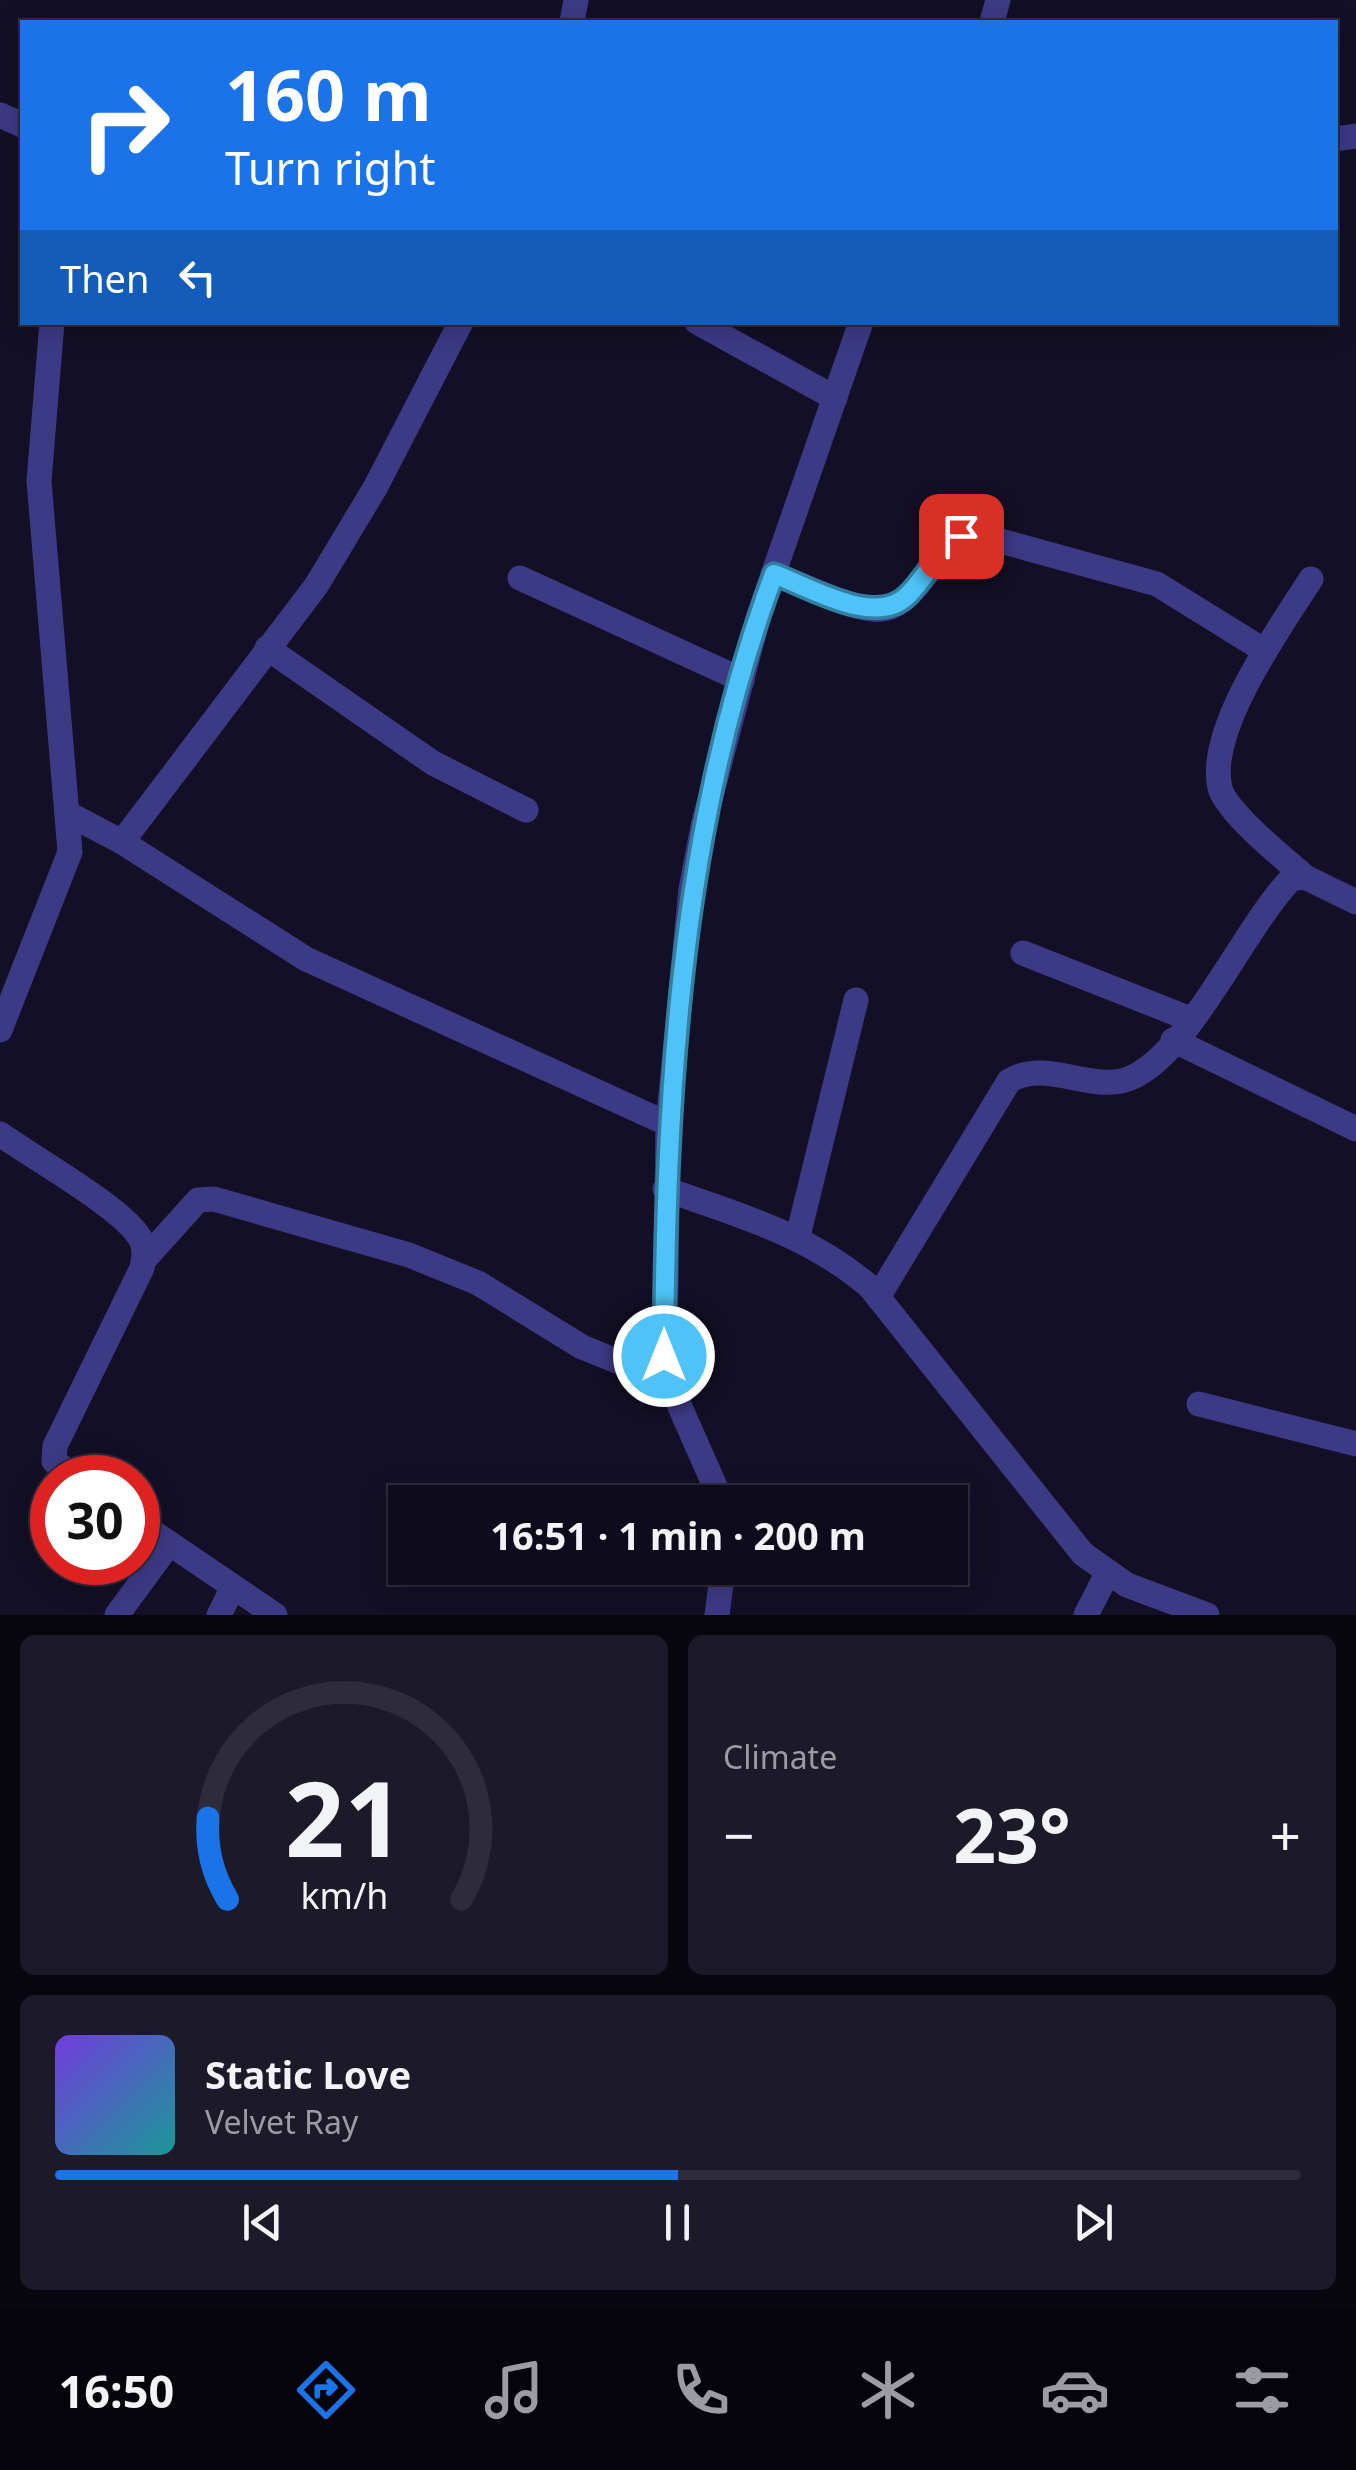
<!DOCTYPE html>
<meta charset="utf-8">
<style>
:root{--surface:#0e0b1c;--page:#1c1929;--text:#f1f3f6;--muted:#9b9ba3;--line:#2e2b3b;--accent:#1a73e8}
body{margin:0;font-family:"Noto Sans",sans-serif;background:var(--page);color:var(--text);height:100vh;display:flex;flex-direction:column;font-size:38px;white-space:nowrap}
*{box-sizing:border-box;margin:0}
p{font-size:32px;color:var(--muted)}
.icon{flex:none;width:55px;height:55px;fill:none;stroke:currentColor;stroke-width:2;stroke-linecap:round;stroke-linejoin:round}
.map{position:relative;height:1615px;overflow:hidden}
.side{display:flex;flex-direction:column;gap:20px;padding:20px;background:#08060f;flex:1}
.side>*{flex:none}
.top-card{position:absolute;left:20px;top:20px;width:1318px;height:305px;border-radius:0px;box-shadow:0 5px 25px #0003,0 0 0 2px var(--line);background:#1a73e8;color:#fff;overflow:hidden}
.speed{position:absolute;left:30px;top:1455px;display:flex;gap:20px;font-size:50px;font-weight:700;text-align:center}
.speed>*{display:grid;place-content:center;width:130px;height:130px;border-radius:50%;background:var(--surface);box-shadow:0 5px 25px #0003,0 0 0 2px var(--line);line-height:1}
.speed .limit{border:15px solid #d22;background:#fff;color:#111}
.pin{position:absolute;display:grid;place-items:center;width:85px;height:85px;color:#fff;margin:-42px;border-radius:20px;box-shadow:0 5px 15px #0006}
.me{position:absolute;width:110px;margin:-55px;rotate:0deg;stroke-linejoin:round;filter:drop-shadow(0 0 8px #0008)}
.turn{display:flex;align-items:center;gap:35px;height:210px;padding:0 40px;font-size:45px}
.turn .icon{width:130px;height:130px;stroke-width:2.5}
.turn b{display:block;font-size:70px;line-height:85px}
.then{display:flex;align-items:center;height:95px;padding:0 40px;background:#0003;gap:20px;font-size:38px}
.big{font-size:75px;font-weight:700;line-height:1.1}
.side .tile{flex:1;display:flex;flex-direction:column;justify-content:center;gap:15px;min-width:0;padding:0 35px;border-radius:15px;background:var(--page)}
.side .dial{align-items:center;gap:0}
.dial svg{height:260px;overflow:visible;fill:none;stroke:var(--line);stroke-width:7;stroke-linecap:round;text-anchor:middle}
.dial text{fill:var(--text);stroke:none}
.song{display:flex;align-items:center;gap:30px}
.cover{width:120px;height:120px;border-radius:15px;background:linear-gradient(135deg,hsl(260 70% 55%),hsl(180 70% 35%))}
.played{height:10px;border-radius:5px;background:linear-gradient(90deg,var(--accent) 50%,var(--line) 50%)}
.keys{display:flex;justify-content:space-around;direction:ltr}
.heat{display:flex;justify-content:space-between;align-items:center;font-size:55px;direction:ltr}
.side .tiles{flex:1;display:grid;gap:20px;grid-template-columns:1fr 1fr}
.tile:last-child{grid-column:span 2}
.trip{position:absolute;left:388px;top:1485px;width:580px;height:100px;border-radius:0px;background:var(--surface);box-shadow:0 5px 25px #0003,0 0 0 2px var(--line);font-weight:700;line-height:100px;text-align:center}
.tabs{display:flex;height:160px;justify-content:space-around;align-items:center;background:#06040b;color:var(--muted)}
.tabs .icon{width:70px;height:70px}
.tabs .selected{color:var(--accent)}
.tabs b{font-size:45px;color:var(--text)}
.map>svg:first-child{display:block}
</style>
<div class="map">
<svg width="1356" height="1615" viewBox="0 0 1356 1615">
<rect width="100%" height="100%" fill="#130f26"/>
<g fill="none" stroke-linecap="round" stroke-linejoin="round">
<g stroke="#3d3a85" stroke-width="25">
<path d="M572,22l4,-22"/>
<path d="M992,22l6,-22"/>
<path d="M0,115l22,10"/>
<path d="M1335,139l21,-3"/>
<path d="M697,322l138,76"/>
<path d="M773,574c31,11 66,30 98,35 47,7 60,-67 104,-75l182,50 108,67"/>
<path d="M520,578l222,102"/>
<path d="M267,648l166,115 93,47"/>
<path d="M67,813l55,29 184,117 362,165"/>
<path d="M122,842l194,-256 59,-98 86,-166"/>
<path d="M1305,877c-21,-19 -78,-64 -85,-89 -14,-58 61,-162 91,-209"/>
<path d="M1023,953l167,66"/>
<path d="M0,1030l70,-178 -31,-371 13,-159"/>
<path d="M1173,1040l183,89"/>
<path d="M0,1134c32,23 123,74 140,104 6,10 4,19 2,30l-87,178 -1,15 22,17"/>
<path d="M665,1189c74,26 145,46 205,98l213,267 44,31 80,30"/>
<path d="M798,1236l58,-236"/>
<path d="M144,1260l54,-60 16,-1 195,56 69,28 104,64 91,37"/>
<path d="M878,1297l131,-216c39,-24 87,16 126,-5 58,-30 109,-148 156,-197l14,-2 51,25"/>
<path d="M1199,1404l157,40"/>
<path d="M722,1502l-42,-95 -15,-50 3,-233 23,-235 12,-63 55,-208 103,-296"/>
<path d="M138,1522l137,93"/>
<path d="M117,1615l52,-71"/>
<path d="M219,1615l13,-26"/>
<path d="M717,1615l6,-47"/>
<path d="M1086,1615l22,-43"/>
</g>
</g>
<g fill="none" stroke-linecap="round" stroke-linejoin="round">
<g stroke="#337fa1" stroke-width="25">
<path id="route" d="M664,1356c2,-257 15,-515 102,-760l8,-22c35,13 102,54 134,21 19,-19 29,-44 53,-59"/>
</g>
<use href="#route" stroke="#4fc3f7" stroke-width="18"/>
</g>
</svg>
<div class="speed"><div class="limit">30</div></div>
<div class="pin" style="left:961px;top:536px;background:#d93025"><svg class="icon" aria-label="arrive" viewBox="0 0 24 24"><path d="M6 21V4h12l-3 4 3 4H6"/></svg></div>
<svg class="me" style="left:664px;top:1356px" viewBox="-20 -20 40 40"><circle r="17" fill="#4fc3f7" stroke="#fff" stroke-width="3"/><path d="M0-11L8 9 0 5-8 9z" fill="#fff"/></svg>
<div class="trip">16:51 · 1 min · 200 m</div>
<div class="top-card">
<div class="turn"><svg class="icon" aria-label="right" viewBox="0 0 24 24"><path d="M7 20v-9h11M14 6l5 5-5 5"/></svg><div><b>160 m</b>Turn right</div></div>
<div class="then">Then<svg class="icon" aria-label="left" viewBox="0 0 24 24"><path d="M17 20v-9H6M10 6l-5 5 5 5"/></svg></div>
</div>
</div>
<section class="side">
<div class="tiles">
<div class="tile dial"><svg viewBox="0 0 100 80">
<path d="M14 69A42 42 0 1 1 86 69"/>
<path d="M14 69A42 42 0 0 1 8 44" stroke="#1a73e8"/>
<text x="50" y="56" font-size="32" font-weight="700">21</text>
<text x="50" y="72" font-size="11">km/h</text>
</svg></div>
<div class="tile"><p>Climate</p>
<div class="heat"><a>−</a><b class="big">23°</b><a>+</a></div>
</div>
<div class="tile">
<div class="song"><i class="cover"></i><div><b>Static Love</b><p>Velvet Ray</p></div></div>
<div class="played"></div>
<div class="keys"><svg class="icon" aria-label="previous" viewBox="0 0 24 24"><path d="M18 5L8 12l10 7zM5 5v14"/></svg><svg class="icon" aria-label="pause" viewBox="0 0 24 24"><path d="M8 5v14M16 5v14"/></svg><svg class="icon" aria-label="next" viewBox="0 0 24 24"><path d="M6 5l10 7-10 7zM19 5v14"/></svg></div>
</div>
</div>
</section>
<nav class="tabs">
<b>16:50</b>
<svg class="icon selected" aria-label="directions" viewBox="0 0 24 24"><path d="M12 3l9 9-9 9-9-9zM9 14v-3h6M13 9l2 2-2 2"/></svg>
<svg class="icon" aria-label="music" viewBox="0 0 24 24"><path d="M9 18V5l10-2v13"/><circle cx="6" cy="18" r="3"/><circle cx="16" cy="16" r="3"/></svg>
<svg class="icon" aria-label="phone" viewBox="0 0 24 24"><path d="M5 4h4l2 5-3 2q2 4 5 5l2-3 5 2v4C11 20 4 13 5 4z"/></svg>
<svg class="icon" aria-label="climate" viewBox="0 0 24 24"><path d="M12 3v18M4 7l16 10M4 17L20 7"/></svg>
<svg class="icon" aria-label="car" viewBox="0 0 24 24"><path d="M5 17H2v-5l4-1 3-4h7l3 4 3 1v5h-3M9 17h6M6 11h13"/><circle cx="7" cy="17" r="2"/><circle cx="17" cy="17" r="2"/></svg>
<svg class="icon" aria-label="filters" viewBox="0 0 24 24"><path d="M4 7h16M4 17h16"/><circle cx="9" cy="7" r="2"/><circle cx="15" cy="17" r="2"/></svg>
</nav>
